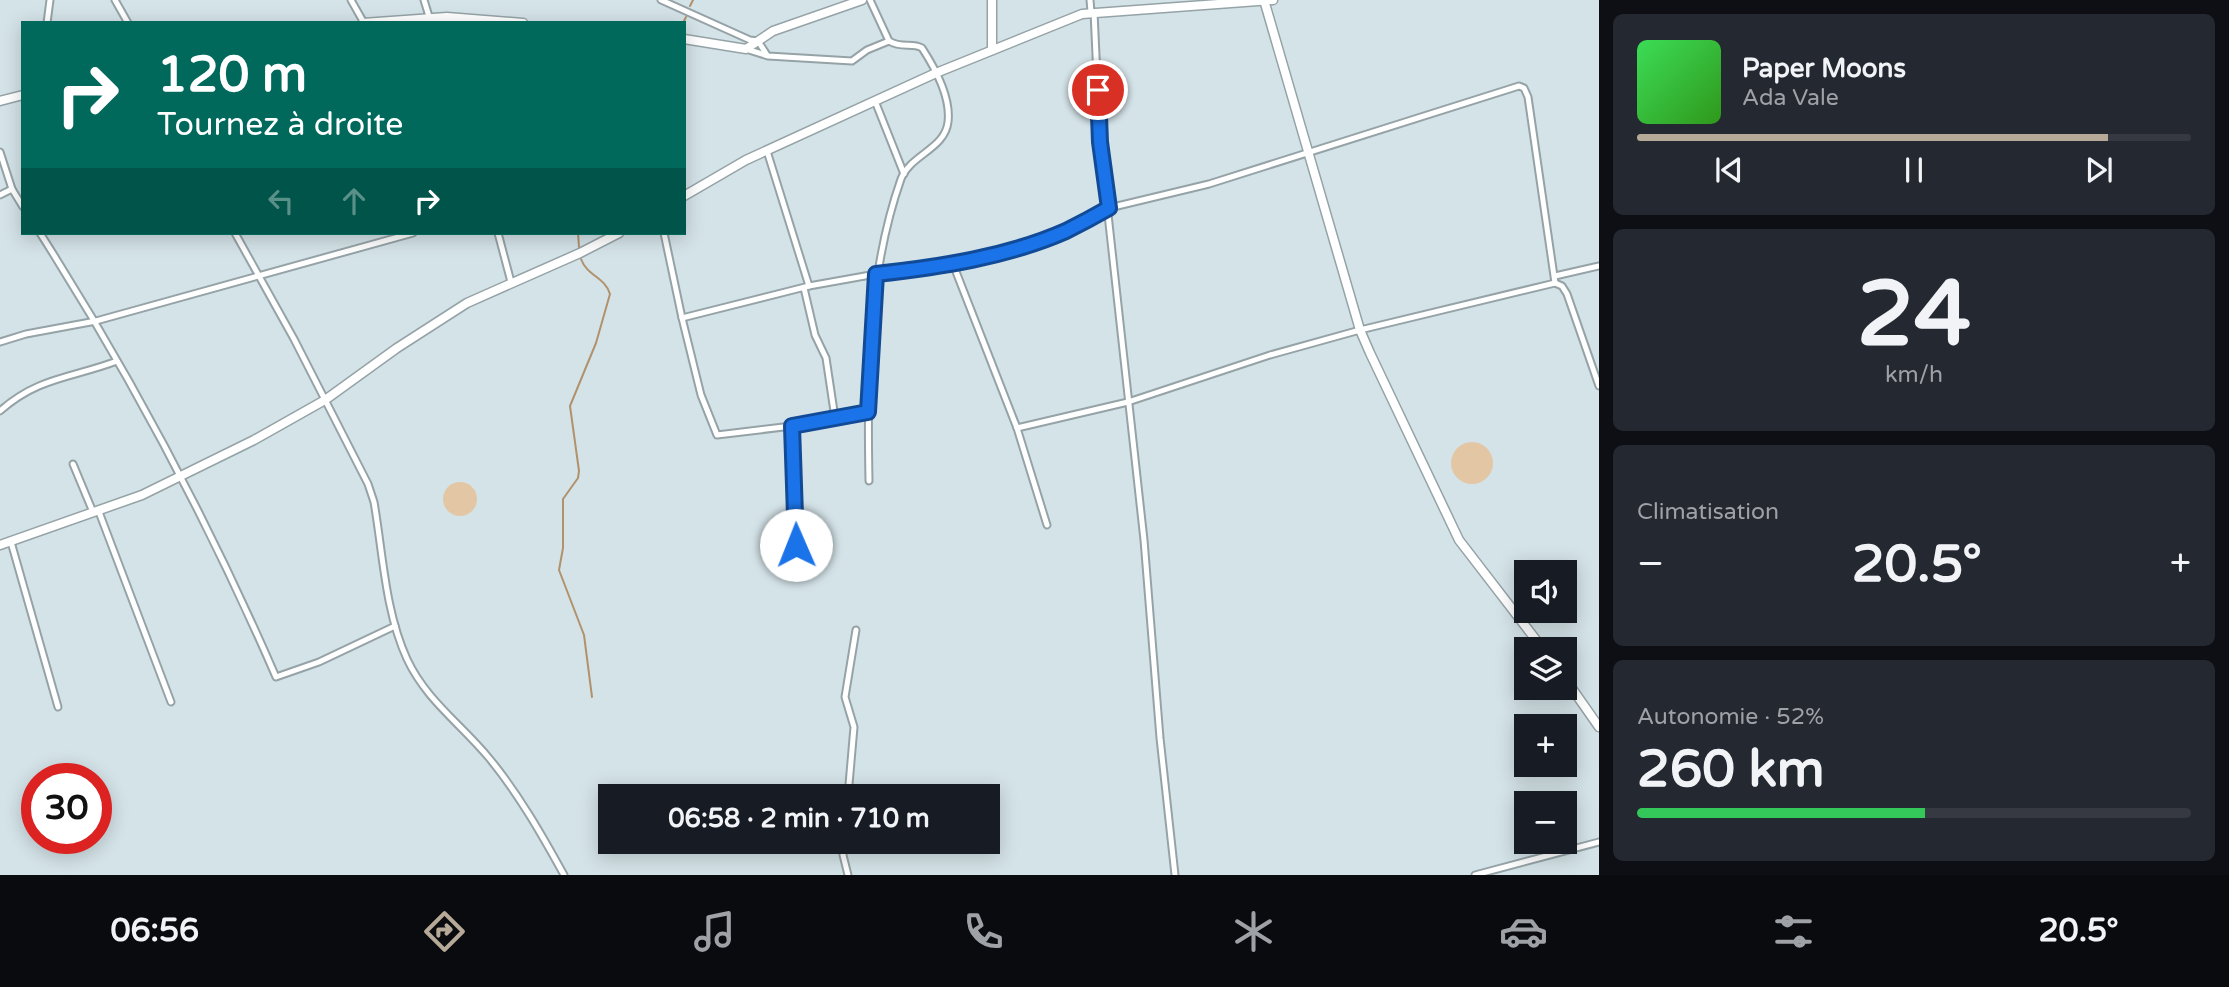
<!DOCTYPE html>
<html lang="fr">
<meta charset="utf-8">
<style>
:root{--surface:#171b24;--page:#242831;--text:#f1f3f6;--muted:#9ea1a6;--line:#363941;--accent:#b6a998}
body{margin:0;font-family:"Varela Round",sans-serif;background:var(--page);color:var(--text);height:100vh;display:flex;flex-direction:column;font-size:26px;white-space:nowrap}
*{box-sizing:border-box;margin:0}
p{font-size:23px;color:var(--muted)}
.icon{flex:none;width:38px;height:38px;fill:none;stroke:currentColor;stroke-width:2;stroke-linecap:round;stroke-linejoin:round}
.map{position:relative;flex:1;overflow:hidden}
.drawer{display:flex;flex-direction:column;gap:14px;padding:14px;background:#0d0f14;width:630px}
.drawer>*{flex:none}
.hud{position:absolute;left:21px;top:21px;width:665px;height:214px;border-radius:0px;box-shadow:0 4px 18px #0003;background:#00695c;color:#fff;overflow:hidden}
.fabs{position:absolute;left:1514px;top:560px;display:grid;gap:14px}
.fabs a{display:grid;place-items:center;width:63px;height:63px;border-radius:0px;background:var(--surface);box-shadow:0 4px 18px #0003;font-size:35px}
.speed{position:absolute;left:21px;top:763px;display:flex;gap:14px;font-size:35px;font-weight:700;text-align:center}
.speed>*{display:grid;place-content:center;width:91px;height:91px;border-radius:50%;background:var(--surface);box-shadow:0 4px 18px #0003;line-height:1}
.speed .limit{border:10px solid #d22;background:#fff;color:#111}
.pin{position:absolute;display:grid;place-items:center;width:60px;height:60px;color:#fff;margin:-30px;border:4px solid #fff;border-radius:50%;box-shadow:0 2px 7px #0007}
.me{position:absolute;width:77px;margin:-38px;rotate:359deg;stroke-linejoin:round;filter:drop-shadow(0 0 5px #0008)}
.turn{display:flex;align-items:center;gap:24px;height:147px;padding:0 21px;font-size:32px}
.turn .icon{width:91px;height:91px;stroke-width:2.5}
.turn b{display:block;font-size:49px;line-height:60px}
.lanes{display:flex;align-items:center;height:66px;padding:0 21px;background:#0003;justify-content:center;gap:35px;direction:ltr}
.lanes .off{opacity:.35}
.big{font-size:52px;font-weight:700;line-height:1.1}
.drawer .card{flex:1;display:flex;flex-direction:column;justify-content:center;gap:10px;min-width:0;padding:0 24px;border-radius:10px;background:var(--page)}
.drawer .dial{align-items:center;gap:0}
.dial b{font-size:91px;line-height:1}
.song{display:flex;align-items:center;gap:21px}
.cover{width:84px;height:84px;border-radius:10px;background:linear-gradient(135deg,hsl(130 70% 55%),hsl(110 70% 35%))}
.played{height:7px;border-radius:4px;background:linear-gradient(90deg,var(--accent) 85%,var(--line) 85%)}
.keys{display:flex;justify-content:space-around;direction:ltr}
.heat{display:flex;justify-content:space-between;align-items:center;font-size:38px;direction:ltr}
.charge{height:10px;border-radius:5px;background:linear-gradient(90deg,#34c759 52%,var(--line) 0)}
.trip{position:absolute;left:598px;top:784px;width:402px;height:70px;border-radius:0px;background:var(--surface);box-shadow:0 4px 18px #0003;font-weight:700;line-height:70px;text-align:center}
.tabs{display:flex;height:112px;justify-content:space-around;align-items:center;background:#090b0e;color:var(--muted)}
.tabs .icon{width:49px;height:49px}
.tabs .active{color:var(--accent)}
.tabs b{font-size:32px;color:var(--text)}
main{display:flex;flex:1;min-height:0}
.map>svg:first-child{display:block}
</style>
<main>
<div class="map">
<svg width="1599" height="875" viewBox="0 0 1599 875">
<rect width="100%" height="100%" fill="#d4e3e8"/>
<g fill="#e3c6a4">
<circle cx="1472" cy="463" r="21"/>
<circle cx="460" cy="499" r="17"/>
</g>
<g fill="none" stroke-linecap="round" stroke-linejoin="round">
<g stroke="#b1926d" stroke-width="2">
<path d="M690,6l3,-6"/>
<path d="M683,23l3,-6"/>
<path d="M578,233l1,14"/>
<path d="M581,259c6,17 24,18 29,35l-14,49 -26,63 9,65 -1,7 -15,21v49l-4,22 25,65 8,62"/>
</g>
<g stroke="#95a3a7" stroke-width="9">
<g id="street">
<path d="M115,0l13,23"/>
<path d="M351,0l13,23"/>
<path d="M424,0l7,23"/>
<path d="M661,0l89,40 8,1 9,14"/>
<path d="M1090,0l1,12"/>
<path d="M1094,12l6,130 44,398 16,198 15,137"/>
<path d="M47,23l3,-23"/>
<path d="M746,49l22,7 84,5 15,-11 22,-9"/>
<path d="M875,101l29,73"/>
<path d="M767,151l42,135"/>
<path d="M0,152l12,37 11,18"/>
<path d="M0,195l12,-6"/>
<path d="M40,233c90,141 169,290 236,444l43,-15 76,-36"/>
<path d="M235,233l59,106 74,145 6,18c9,52 11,109 33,157 19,41 54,65 82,99 29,35 53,77 75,117"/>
<path d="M498,233l13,49"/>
<path d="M664,233l18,85 19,77 16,40 75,-9 76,-14"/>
<path d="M953,264l64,164 30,97"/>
<path d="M1555,276l44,-10"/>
<path d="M804,288l11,47 11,23 9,60"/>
<path d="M682,318l127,-32 67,-12 77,-10 61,-16 52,-17 43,-23 100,-24 310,-98 5,2 4,9 27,186"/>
<path d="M0,342l26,-8 70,-13 317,-88"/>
<path d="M0,411c38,-34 72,-33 117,-50"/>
<path d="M792,426l4,119"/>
<path d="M1017,428l111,-26 142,-47 90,-25 195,-47 7,3 5,8 32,92"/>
<path d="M73,464l20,48"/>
<path d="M869,481c-2,-102 -2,-205 32,-302 9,-24 44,-30 47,-57 3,-24 -13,-54 -26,-74 -10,-6 -20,1 -33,-7l-19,-41"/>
<path d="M99,512l72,190"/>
<path d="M11,542l47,165"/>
<path d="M848,796l6,-69 -9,-30 11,-67"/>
<path d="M844,842l-1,13 5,20"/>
<path d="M1475,875l124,-33"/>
</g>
</g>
<g stroke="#95a3a7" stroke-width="11">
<g id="secondary">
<path d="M1264,0l96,330 10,23 89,187 84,109"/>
<path d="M363,23l84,-6 76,6"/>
<path d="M684,39l62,10 27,-18 89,-31"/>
<path d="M992,50v-50"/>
<path d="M0,101l23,-6"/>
<path d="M684,196l62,-36 190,-87 146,-59 191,-14"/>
<path d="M0,545l142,-50 112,-55 71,-40 72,-52 70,-45 113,-50 39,-20"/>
<path d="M1564,677l35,50"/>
</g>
</g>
<use href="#street" stroke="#fff" stroke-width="5"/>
<use href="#secondary" stroke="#fff" stroke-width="8"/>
</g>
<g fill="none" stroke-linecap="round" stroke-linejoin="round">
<g stroke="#114b97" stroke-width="18">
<path id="route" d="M796,545l-4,-119 76,-14 8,-138c64,-7 131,-17 190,-43 14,-7 29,-15 43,-23l-9,-66 -2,-52"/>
</g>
<use href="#route" stroke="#1a73e8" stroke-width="12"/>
</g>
</svg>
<div class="fabs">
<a><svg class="icon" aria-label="sound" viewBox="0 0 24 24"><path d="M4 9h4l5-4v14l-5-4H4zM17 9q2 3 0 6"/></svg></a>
<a><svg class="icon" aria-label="layers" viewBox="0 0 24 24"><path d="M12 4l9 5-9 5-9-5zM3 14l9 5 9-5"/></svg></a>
<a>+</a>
<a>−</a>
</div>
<div class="speed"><div class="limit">30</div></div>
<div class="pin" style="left:1098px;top:90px;background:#d93025"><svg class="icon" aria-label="arrive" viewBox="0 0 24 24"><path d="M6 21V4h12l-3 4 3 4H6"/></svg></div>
<svg class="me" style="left:796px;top:545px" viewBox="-20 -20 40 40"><circle r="19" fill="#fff"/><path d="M0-13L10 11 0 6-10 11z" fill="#1a73e8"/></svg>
<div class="trip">06:58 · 2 min · 710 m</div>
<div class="hud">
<div class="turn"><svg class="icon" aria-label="right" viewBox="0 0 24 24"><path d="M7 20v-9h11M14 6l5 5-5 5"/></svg><div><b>120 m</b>Tournez à droite</div></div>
<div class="lanes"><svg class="icon off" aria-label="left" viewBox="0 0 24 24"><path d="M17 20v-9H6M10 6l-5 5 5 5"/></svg><svg class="icon off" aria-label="ahead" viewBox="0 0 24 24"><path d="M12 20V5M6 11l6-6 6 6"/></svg><svg class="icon" aria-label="right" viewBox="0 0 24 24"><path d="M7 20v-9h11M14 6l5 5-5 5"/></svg></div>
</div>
</div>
<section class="drawer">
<div class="card">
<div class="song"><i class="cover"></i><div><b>Paper Moons</b><p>Ada Vale</p></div></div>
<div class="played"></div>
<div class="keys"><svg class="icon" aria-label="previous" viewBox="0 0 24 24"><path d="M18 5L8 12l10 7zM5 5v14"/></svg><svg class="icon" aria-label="pause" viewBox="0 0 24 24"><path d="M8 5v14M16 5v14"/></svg><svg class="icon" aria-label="next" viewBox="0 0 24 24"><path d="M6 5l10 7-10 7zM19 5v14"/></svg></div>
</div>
<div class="card dial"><b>24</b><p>km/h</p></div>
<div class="card"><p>Climatisation</p>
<div class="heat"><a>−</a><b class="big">20.5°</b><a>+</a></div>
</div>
<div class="card"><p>Autonomie · 52%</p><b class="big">260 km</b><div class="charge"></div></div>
</section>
</main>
<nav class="tabs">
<b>06:56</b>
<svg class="icon active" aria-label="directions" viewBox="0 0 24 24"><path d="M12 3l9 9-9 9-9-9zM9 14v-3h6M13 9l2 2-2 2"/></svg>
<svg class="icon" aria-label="music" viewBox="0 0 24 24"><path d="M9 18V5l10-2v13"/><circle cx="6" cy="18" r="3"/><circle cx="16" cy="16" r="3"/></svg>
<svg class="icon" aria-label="phone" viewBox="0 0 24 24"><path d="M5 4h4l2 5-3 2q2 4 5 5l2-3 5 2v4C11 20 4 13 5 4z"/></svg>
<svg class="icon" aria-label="climate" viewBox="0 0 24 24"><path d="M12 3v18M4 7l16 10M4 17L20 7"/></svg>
<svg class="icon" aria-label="car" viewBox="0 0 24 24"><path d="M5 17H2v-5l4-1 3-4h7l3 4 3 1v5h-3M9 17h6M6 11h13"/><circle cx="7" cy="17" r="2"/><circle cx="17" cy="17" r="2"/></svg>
<svg class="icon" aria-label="filters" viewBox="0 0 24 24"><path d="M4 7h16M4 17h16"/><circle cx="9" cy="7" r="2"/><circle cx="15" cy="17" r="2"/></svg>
<b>20.5°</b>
</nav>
